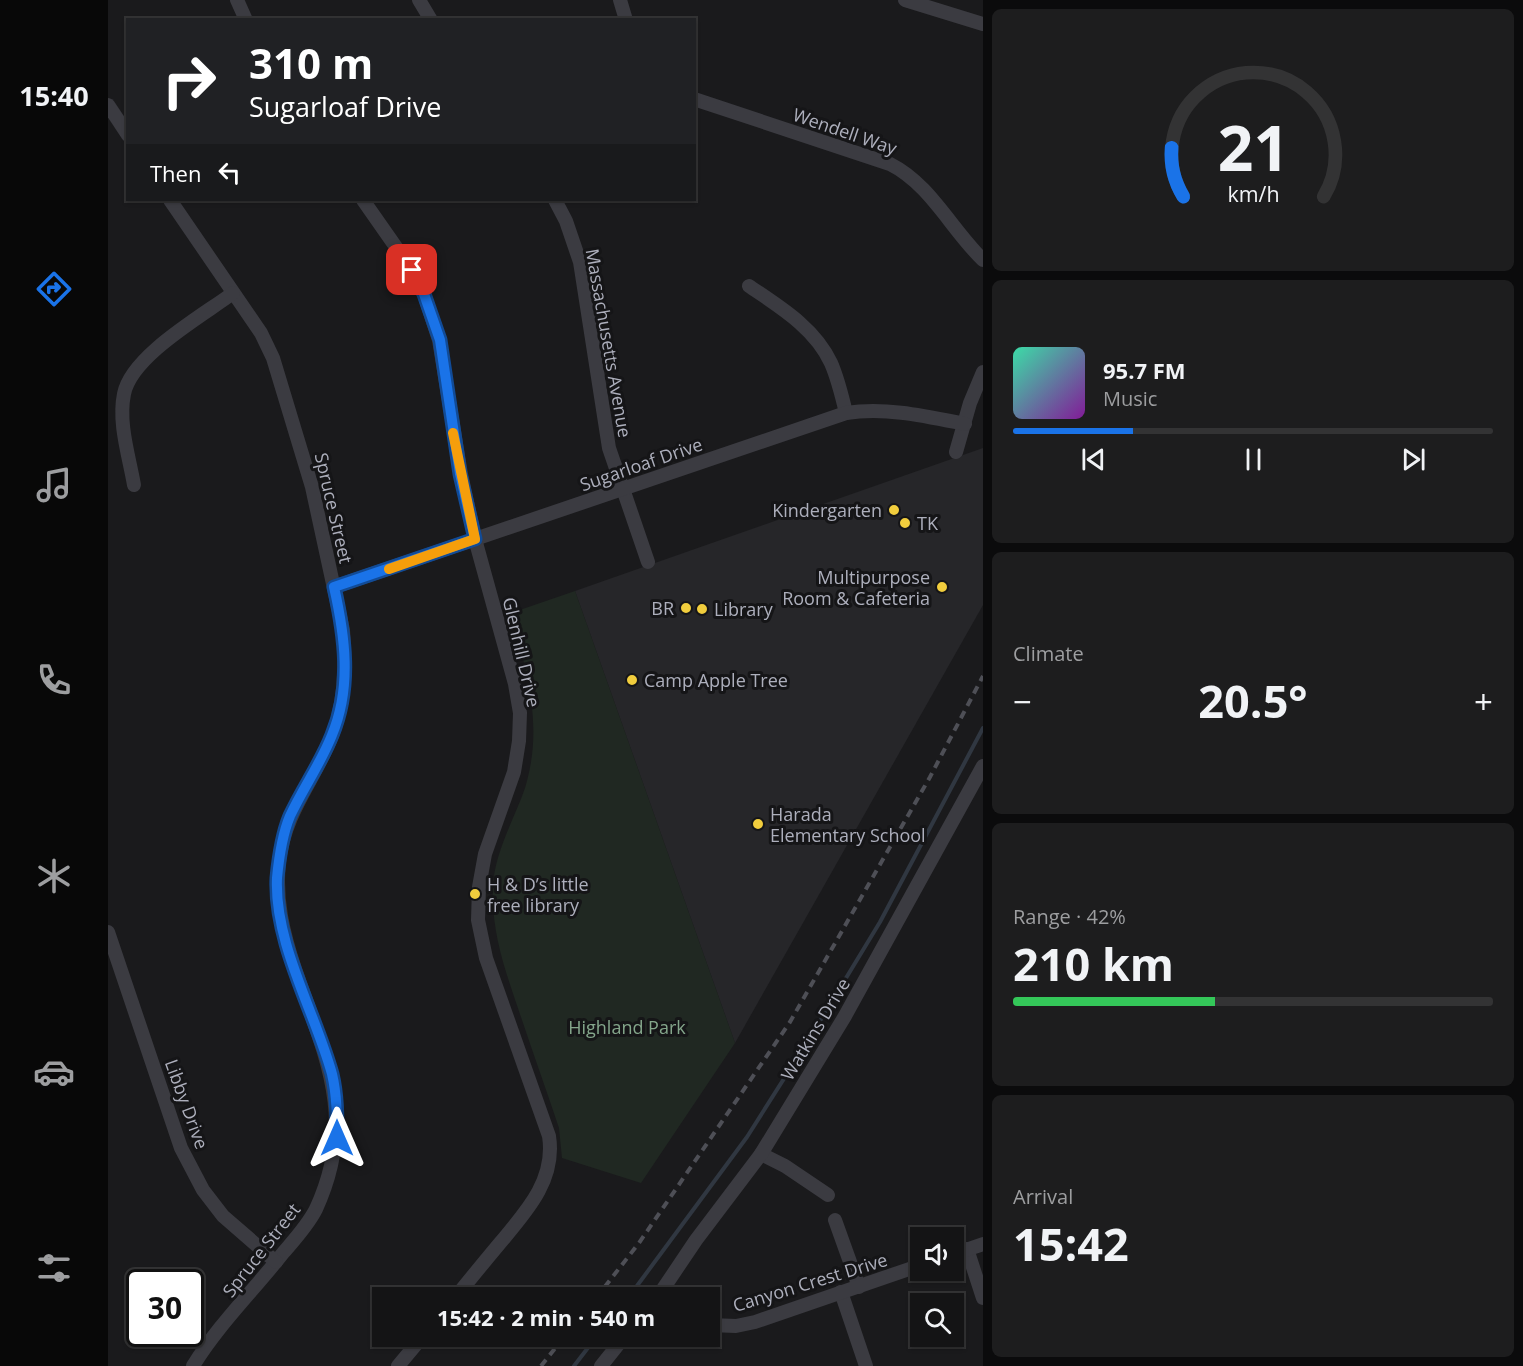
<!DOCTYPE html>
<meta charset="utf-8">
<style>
:root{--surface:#141415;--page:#1d1d1e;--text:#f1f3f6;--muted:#9d9ea0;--line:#333334;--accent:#1a73e8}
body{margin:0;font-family:"Open Sans",sans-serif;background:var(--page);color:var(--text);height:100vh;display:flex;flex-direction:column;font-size:22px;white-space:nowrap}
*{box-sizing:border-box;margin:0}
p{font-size:20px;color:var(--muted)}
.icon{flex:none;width:33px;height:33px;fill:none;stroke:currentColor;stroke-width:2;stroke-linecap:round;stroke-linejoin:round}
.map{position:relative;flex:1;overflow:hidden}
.details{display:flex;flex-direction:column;gap:9px;padding:9px;background:#0b0b0c;width:540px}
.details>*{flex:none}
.banner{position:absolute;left:18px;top:18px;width:570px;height:183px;border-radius:0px;box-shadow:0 2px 4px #0004,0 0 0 2px var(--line);background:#202124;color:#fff;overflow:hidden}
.buttons{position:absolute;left:802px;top:1227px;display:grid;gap:12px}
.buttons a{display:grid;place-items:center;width:54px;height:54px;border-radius:0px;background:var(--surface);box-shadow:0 2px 4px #0004,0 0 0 2px var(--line);font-size:30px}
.speed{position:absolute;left:18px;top:1269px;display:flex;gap:12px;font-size:30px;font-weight:700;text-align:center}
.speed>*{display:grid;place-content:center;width:78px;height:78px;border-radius:50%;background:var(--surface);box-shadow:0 2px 4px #0004,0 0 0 2px var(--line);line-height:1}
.speed .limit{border:3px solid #111;border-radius:9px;background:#fff;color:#111}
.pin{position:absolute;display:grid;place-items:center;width:51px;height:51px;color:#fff;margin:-26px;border-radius:12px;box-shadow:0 3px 9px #0006}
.me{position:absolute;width:66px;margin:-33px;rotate:0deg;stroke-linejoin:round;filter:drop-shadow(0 0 4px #0008)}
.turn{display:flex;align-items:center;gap:21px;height:126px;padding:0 24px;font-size:27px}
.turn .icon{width:78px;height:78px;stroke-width:2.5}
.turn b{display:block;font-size:42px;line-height:51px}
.then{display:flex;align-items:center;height:57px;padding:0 24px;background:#0003;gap:12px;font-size:22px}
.big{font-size:45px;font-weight:700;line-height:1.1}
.details .card{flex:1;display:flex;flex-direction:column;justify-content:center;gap:9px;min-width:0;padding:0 21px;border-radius:9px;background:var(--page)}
.details .dial{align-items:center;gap:0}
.dial svg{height:156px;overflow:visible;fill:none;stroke:var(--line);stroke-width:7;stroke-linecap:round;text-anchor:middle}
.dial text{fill:var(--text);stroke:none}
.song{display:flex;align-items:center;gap:18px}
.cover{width:72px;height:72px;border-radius:9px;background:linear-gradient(135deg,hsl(160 70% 55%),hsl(290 70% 35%))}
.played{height:6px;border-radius:3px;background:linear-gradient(90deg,var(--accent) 25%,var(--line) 25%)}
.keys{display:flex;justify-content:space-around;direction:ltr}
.heat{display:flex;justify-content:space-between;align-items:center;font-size:33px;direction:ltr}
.charge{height:9px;border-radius:4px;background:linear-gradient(90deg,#34c759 42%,var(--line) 0)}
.trip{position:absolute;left:264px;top:1287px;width:348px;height:60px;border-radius:0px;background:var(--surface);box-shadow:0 2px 4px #0004,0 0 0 2px var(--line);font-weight:700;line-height:60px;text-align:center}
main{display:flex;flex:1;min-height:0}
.tab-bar{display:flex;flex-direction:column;width:108px;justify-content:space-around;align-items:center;background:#080808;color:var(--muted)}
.tab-bar .icon{width:42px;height:42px}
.tab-bar .on{color:var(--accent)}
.tab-bar b{font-size:27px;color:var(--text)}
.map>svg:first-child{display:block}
</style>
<main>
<nav class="tab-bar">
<b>15:40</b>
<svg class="icon on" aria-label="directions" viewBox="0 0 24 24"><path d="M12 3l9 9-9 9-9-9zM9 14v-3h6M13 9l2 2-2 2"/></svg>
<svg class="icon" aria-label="music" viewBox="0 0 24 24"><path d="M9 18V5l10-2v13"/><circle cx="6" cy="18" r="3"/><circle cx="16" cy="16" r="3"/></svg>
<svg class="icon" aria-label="phone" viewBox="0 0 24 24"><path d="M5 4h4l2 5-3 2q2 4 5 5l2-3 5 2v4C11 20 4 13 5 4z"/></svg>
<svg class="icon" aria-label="climate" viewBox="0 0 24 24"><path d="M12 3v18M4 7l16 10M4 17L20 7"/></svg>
<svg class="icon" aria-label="car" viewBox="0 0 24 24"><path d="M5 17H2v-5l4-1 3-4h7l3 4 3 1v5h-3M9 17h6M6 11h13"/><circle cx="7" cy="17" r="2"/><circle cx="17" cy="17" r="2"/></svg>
<svg class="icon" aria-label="filters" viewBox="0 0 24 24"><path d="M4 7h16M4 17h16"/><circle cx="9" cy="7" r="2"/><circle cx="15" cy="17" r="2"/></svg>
</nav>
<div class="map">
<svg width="875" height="1366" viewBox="0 0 875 1366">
<rect width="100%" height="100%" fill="#1a1a1c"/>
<path fill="#262629" d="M875,448v157l-248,438 -160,-452z"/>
<path fill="#202822" d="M467,591l160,452 -94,140 -79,-25 -3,-30c-12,-36 -25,-72 -37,-108 -15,-45 -31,-85 -29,-133 1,-34 21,-67 32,-99 19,-63 2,-114 -14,-175z"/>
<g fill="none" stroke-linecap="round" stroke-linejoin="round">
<g stroke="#303741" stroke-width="4">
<path d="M520,1298l119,-161 59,-93 74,-122 103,-194"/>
<path d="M466,1366l23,-30"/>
</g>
<g stroke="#3b3b41" stroke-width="14">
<path d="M129,0l9,20"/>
<path d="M311,0l12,20"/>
<path d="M512,0l6,20"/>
<path d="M797,0l78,24"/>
<path d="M586,99l196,65c40,20 61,65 93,96"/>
<path d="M0,105l20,30"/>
<path d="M62,200l91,133 12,25 39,129 31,143c3,35 2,71 -10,103 -18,48 -48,77 -54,129 -4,38 4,71 16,107 30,87 63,149 21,240 -8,16 -21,30 -33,44 -29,37 -65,72 -90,113"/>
<path d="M255,200l49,70 12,24 15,46 22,134 14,65 40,145 5,29 -1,28 -5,31 -29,82 -6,33 -1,33 8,38 63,178c7,44 -23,76 -49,107 -15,18 -30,36 -45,55"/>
<path d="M447,200l11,21 14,41 29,186 39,114"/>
<path d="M641,286c31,21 66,42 82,77 7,16 11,33 15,50"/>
<path d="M848,452l14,-49 13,-31"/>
<path d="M26,485c-5,-29 -16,-62 -10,-91 7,-38 78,-78 109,-101"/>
<path d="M226,587l512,-174c40,-6 79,3 119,11"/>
<path d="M0,932l73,216 22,42 20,26 53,46"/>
<path d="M653,1154l24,12 43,29"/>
<path d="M727,1220l24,67"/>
<path d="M859,1249l16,49"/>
<path d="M846,1254l29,-10"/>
<path d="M733,1292l25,74"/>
<path d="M549,1298l39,-58 65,-86 84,-138 138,-250"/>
<path d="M602,1325l26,1 19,-4 166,-57"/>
<path d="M290,1366l25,-30"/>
<path d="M493,1366l24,-30"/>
</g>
<g stroke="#4e4f56" stroke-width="4" stroke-dasharray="8 6" stroke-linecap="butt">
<path d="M488,1298l43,-55 151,-221 140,-245 53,-101"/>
<path d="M433,1366l24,-30"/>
</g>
</g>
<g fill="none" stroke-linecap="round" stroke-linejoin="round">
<g stroke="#114b97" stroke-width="15">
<path id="route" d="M229,1138c0,-21 0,-43 -5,-64 -17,-62 -58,-131 -55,-196 2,-21 5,-43 13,-62 13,-28 31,-53 42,-81 20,-48 13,-99 2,-148l141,-48 -15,-65 -20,-134 -16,-46 -12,-24"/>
</g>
<use href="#route" stroke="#1a73e8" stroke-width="10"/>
<path stroke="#f59e0b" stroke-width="10" d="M281,569l86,-30 -22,-106"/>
</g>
<g fill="#f1cd3d" stroke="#151517" stroke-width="2">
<circle cx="786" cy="510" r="6"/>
<circle cx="797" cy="523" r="6"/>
<circle cx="834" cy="587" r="6"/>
<circle cx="578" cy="608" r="6"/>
<circle cx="594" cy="609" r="6"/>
<circle cx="524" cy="680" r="6"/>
<circle cx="650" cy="824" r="6"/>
<circle cx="367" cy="894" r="6"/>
</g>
<g text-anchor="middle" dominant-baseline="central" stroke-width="6" stroke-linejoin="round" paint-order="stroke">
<g font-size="18" fill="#adafbc" stroke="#151517">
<text transform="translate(737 131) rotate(19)">Wendell Way</text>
<text transform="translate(501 343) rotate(80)">Massachusetts Avenue</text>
<text transform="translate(533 464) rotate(-19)">Sugarloaf Drive</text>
<text transform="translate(226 508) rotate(77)">Spruce Street</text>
<text transform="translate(414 652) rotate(77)">Glenhill Drive</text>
<text transform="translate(707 1029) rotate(-59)">Watkins Drive</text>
<text transform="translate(79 1104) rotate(70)">Libby Drive</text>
<text transform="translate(153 1250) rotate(-52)">Spruce Street</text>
<text transform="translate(702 1282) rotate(-17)">Canyon Crest Drive</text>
</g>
<g font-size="18" fill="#adafbc" stroke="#151517" text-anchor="start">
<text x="774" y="510" text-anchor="end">Kindergarten</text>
<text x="809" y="523">TK</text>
<text x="822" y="577" text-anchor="end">Multipurpose<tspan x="822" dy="21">Room &amp; Cafeteria</tspan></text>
<text x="566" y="608" text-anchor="end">BR</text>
<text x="606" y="609">Library</text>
<text x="536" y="680">Camp Apple Tree</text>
<text x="662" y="814">Harada<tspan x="662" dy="21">Elementary School</tspan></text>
<text x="379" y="884">H &amp; D’s little<tspan x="379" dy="21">free library</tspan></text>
</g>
<g font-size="18" fill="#84a68b" stroke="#151517">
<text x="519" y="1027">Highland Park</text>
</g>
</g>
</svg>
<div class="buttons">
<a><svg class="icon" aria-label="sound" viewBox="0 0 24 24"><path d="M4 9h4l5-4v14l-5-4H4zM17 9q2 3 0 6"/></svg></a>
<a><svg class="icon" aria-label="search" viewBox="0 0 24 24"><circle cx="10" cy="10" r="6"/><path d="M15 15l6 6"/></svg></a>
</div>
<div class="speed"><div class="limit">30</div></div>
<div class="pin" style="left:304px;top:270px;background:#d93025"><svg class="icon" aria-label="arrive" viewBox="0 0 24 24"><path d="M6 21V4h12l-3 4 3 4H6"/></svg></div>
<svg class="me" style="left:229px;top:1138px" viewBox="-20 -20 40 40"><path d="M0-17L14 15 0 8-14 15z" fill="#1a73e8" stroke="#fff" stroke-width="4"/></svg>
<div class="trip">15:42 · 2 min · 540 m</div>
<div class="banner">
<div class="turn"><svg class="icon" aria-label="right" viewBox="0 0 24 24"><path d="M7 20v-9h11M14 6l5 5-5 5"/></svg><div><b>310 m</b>Sugarloaf Drive</div></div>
<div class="then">Then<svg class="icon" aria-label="left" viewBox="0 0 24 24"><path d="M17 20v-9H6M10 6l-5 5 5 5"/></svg></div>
</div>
</div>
<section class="details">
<div class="card dial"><svg viewBox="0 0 100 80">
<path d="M14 69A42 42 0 1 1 86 69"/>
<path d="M14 69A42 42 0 0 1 8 44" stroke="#1a73e8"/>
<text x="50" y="56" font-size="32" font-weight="700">21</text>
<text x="50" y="72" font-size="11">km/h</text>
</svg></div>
<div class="card">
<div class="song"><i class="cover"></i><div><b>95.7 FM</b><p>Music</p></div></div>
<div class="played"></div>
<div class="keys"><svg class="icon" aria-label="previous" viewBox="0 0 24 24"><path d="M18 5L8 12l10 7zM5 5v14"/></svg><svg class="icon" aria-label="pause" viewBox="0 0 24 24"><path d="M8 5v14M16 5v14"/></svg><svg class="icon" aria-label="next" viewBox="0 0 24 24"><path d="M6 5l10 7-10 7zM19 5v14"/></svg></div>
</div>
<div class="card"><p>Climate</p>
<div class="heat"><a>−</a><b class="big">20.5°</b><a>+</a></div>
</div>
<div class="card"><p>Range · 42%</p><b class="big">210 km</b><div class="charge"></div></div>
<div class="card"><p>Arrival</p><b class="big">15:42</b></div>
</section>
</main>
